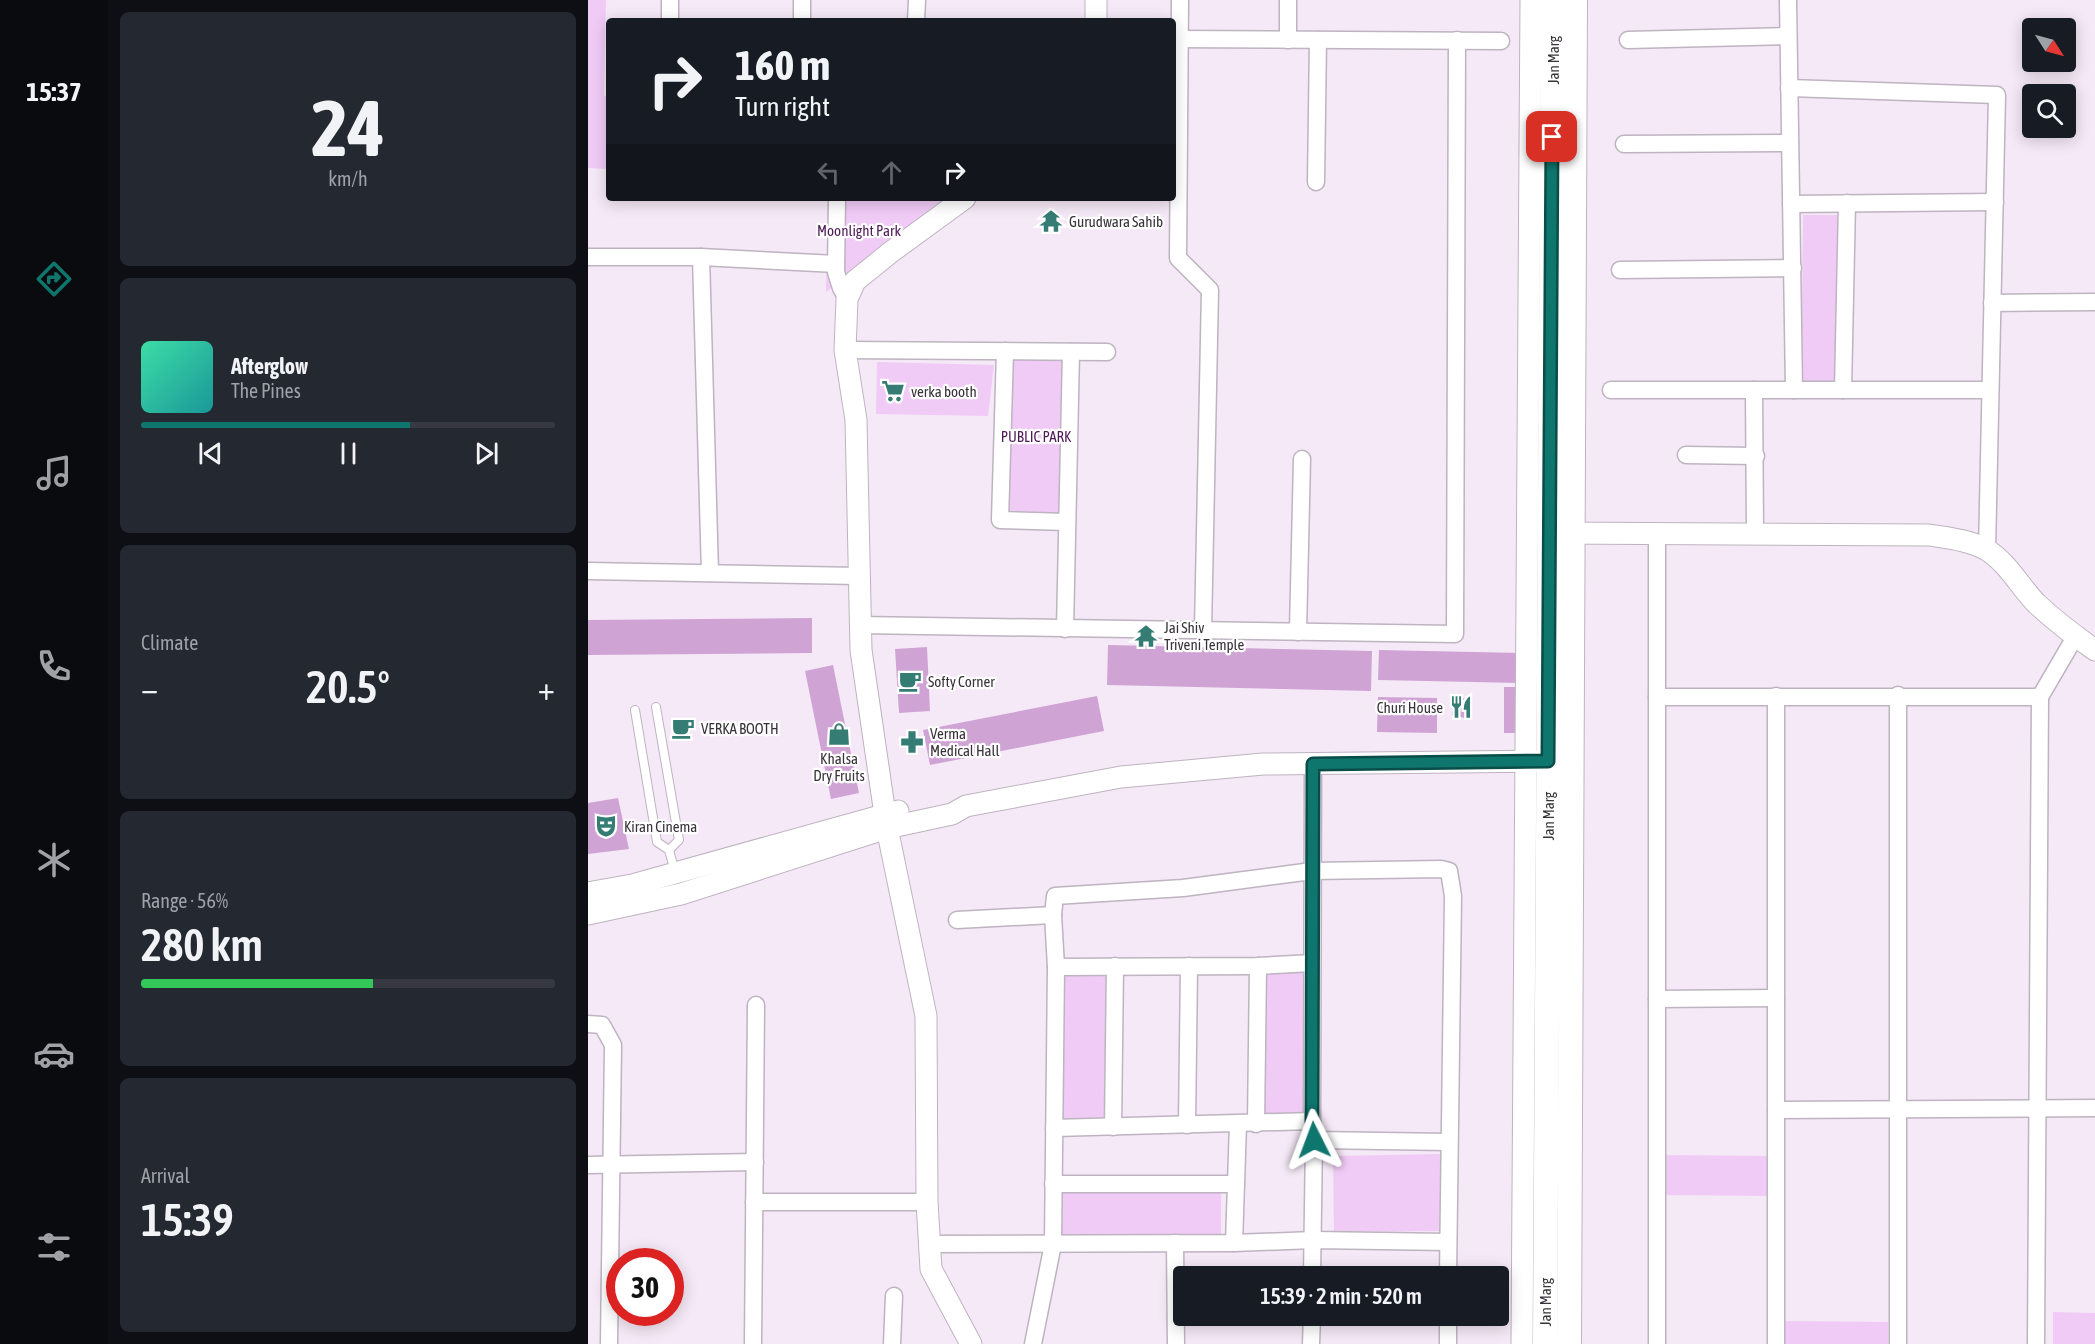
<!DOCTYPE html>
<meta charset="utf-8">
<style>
:root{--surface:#171b24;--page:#242831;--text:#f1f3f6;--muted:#9ea1a6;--line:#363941;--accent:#0f766e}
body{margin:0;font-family:"Asap Condensed",sans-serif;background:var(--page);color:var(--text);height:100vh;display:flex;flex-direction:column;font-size:22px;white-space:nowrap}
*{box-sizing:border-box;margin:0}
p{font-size:20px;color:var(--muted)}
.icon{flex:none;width:33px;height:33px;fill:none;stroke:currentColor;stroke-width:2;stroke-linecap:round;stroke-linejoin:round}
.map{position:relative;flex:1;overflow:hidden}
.panel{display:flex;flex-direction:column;gap:12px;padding:12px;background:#0d0f14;width:480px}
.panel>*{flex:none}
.hud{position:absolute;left:18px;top:18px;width:570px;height:183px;border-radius:6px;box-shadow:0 3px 15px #0003;background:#171b24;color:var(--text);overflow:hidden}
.needle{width:39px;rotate:126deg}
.tools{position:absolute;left:1434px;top:18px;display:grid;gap:12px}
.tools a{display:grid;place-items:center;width:54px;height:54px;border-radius:6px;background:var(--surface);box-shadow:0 3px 15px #0003;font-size:30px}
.speed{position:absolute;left:18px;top:1248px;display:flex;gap:12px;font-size:30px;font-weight:700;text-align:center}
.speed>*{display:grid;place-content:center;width:78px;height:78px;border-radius:50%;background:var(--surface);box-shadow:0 3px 15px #0003;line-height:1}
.speed .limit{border:9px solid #d22;background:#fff;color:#111}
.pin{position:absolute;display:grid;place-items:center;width:51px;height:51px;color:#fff;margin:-26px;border-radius:12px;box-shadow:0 3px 9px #0006}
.me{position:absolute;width:66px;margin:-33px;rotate:357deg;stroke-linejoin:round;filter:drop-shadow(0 0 4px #0008)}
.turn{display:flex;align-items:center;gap:21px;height:126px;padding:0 30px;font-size:27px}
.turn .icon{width:78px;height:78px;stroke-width:2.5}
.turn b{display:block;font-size:42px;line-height:51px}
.lanes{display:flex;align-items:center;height:57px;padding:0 30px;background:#0003;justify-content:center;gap:30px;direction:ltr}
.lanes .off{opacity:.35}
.big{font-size:45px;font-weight:600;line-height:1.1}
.panel .card{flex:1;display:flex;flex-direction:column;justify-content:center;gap:9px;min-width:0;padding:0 21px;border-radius:9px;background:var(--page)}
.panel .dial{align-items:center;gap:0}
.dial b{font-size:78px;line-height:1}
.song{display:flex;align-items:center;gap:18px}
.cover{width:72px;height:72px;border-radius:9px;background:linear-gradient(135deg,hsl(160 70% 55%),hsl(180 70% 35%))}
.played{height:6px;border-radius:3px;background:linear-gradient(90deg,var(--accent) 65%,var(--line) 65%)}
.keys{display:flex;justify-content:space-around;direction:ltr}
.heat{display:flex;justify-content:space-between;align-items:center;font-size:33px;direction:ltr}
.charge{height:9px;border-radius:4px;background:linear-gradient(90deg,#34c759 56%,var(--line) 0)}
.trip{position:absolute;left:585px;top:1266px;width:336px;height:60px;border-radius:6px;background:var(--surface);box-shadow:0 3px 15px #0003;font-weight:600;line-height:60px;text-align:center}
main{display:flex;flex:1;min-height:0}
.menu{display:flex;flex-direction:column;width:108px;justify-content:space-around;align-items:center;background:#090b0e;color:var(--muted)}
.menu .icon{width:42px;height:42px}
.menu .selected{color:var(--accent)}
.menu b{font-size:27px;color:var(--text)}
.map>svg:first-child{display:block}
</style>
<main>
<nav class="menu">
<b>15:37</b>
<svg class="icon selected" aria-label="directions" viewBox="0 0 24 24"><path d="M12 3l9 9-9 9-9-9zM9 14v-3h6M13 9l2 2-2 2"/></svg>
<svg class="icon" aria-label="music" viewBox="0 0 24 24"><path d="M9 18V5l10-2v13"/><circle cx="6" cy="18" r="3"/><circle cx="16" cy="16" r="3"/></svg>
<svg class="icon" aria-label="phone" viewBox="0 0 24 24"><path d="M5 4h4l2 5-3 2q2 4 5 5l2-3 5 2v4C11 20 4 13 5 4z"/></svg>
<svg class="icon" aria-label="climate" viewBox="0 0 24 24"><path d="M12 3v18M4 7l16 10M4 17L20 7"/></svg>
<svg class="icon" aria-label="car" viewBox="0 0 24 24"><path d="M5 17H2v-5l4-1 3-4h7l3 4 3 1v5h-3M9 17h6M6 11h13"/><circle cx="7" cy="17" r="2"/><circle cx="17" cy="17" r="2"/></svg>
<svg class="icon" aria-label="filters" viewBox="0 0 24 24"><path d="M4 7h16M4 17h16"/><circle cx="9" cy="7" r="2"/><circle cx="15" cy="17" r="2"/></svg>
</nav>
<section class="panel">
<div class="card dial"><b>24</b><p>km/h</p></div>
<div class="card">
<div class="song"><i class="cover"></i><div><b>Afterglow</b><p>The Pines</p></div></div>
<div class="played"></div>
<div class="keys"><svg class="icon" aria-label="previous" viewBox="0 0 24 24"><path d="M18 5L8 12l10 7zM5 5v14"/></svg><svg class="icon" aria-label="pause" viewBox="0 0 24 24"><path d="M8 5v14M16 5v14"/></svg><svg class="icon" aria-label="next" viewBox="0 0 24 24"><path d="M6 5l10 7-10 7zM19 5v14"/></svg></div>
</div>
<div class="card"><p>Climate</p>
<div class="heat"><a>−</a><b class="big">20.5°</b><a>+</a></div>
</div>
<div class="card"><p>Range · 56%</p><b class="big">280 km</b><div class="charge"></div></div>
<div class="card"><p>Arrival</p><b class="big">15:39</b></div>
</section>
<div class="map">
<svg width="1507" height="1344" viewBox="0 0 1507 1344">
<rect width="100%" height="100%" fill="#f6e9f7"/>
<g fill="#f0cbf6">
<path d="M0,0h18l-2,96h5v73l-21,-1z"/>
<path d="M240,198h123l-125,94z"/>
<path d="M1215,215h35l-3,167h-34z"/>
<path d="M417,351l66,1 -4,170 -67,-2z"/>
<path d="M289,362l117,3 -6,51 -112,-2z"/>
<path d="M728,970v148h-55l1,-147z"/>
<path d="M473,971l48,1 -1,149h-48z"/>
<path d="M854,1154v77l-108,1 -1,-76z"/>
<path d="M1076,1155l104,1 -1,40 -105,-1z"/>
<path d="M469,1190h164v47l-164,1z"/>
<path d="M1465,1312l42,1v31h-42z"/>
<path d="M1196,1321l104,1v22h-104z"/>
</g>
<g fill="#cfa4d5">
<path d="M224,618v35l-224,2v-35z"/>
<path d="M520,645l264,6 -1,40 -264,-6z"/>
<path d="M339,647l3,64 -31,2 -4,-64z"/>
<path d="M791,650l143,3 -2,30 -142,-3z"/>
<path d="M245,665l26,128 -28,6 -26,-128z"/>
<path d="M916,687h16l1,46h-17z"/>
<path d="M509,696l7,35 -174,34 -7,-35z"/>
<path d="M790,697l59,1v35l-60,-1z"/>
<path d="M866,698h16l-1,21 -17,-4z"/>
<path d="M30,798l11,51 -41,5v-51z"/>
</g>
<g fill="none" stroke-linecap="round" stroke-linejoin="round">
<g stroke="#beb3c0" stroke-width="10">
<g id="service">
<path d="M68,707l23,133 -10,10"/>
<path d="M47,710l22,132 12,8 6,22"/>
</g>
</g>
<g stroke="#beb3c0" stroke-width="19">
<g id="minor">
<path d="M592,0l-2,258 32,32 -7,340"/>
<path d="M1200,0l6,390"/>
<path d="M82,21v-21"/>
<path d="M214,21v-21"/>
<path d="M328,21l1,-21"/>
<path d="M585,39l328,2"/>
<path d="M700,40v-40"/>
<path d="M1040,40l160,-4"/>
<path d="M1201,88l208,7 -10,455"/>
<path d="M1036,144l166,-1"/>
<path d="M728,182l2,-142"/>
<path d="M249,198l-1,74 5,16 6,11"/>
<path d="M1203,204l204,-2"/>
<path d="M0,257h113l135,7"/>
<path d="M113,257l9,316"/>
<path d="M1032,270l173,-2"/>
<path d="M1404,303l103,-1"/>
<path d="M257,350l262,2"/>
<path d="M417,351l-5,169 67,2"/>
<path d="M1023,390h379"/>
<path d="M1166,390l1,144"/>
<path d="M1255,390l4,-187"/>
<path d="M1098,455l70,1"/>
<path d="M1069,534v810"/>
<path d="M0,571l271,5"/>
<path d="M272,625l595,9 2,-594"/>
<path d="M477,629l6,-277"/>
<path d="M710,632l4,-173"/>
<path d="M1310,695v649"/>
<path d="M1188,696v648"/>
<path d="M1069,697h383"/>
<path d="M369,920l96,-5 2,-19 128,-8 129,-17 129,-2 8,2 4,25 -5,380"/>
<path d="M468,967l202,-1 54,-3"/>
<path d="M1069,999l119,-1"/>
<path d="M0,1024l14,1 11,20 -4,299"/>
<path d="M1188,1110l319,-2"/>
<path d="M668,1124l2,-158"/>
<path d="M599,1125l2,-159"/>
<path d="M525,1127l2,-161"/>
<path d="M466,1128l258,-7"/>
<path d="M726,1140l135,2"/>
<path d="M0,1165l167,-3"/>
<path d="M465,1184h183"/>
<path d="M166,1202h173"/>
<path d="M587,1243l1,101"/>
<path d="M646,1243l4,-119"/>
<path d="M342,1244l304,-1 79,-3 135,2"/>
<path d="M724,1276l2,-136 -2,-19 1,-357"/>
<path d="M165,1344l3,-339"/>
<path d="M304,1344l2,-48"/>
<path d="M445,1344l20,-100 3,-277 -3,-52"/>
<path d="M723,1344l1,-28"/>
<path d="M860,1344v-28"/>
<path d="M1448,1344l4,-647 35,-60"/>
</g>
</g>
<g stroke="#beb3c0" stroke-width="23">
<g id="tertiary">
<path d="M508,0v21"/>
<path d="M377,198l-74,54 -36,29 -8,18 -2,51 11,70 5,230 26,178 39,188 1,186 4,67 40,75"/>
<path d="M968,533l373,2c18,3 41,5 58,15 21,13 33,37 50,54 18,17 38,32 58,46"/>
<path d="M0,893l44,-8 266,-74"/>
<path d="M0,914l93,-20 206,-66 65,-14 14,-8 155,-29 142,-13 275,-3"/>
<path d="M934,1344l9,-1344"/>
</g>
</g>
<g stroke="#beb3c0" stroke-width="26">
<g id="secondary">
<path d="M957,1344l8,-1344"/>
<path d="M981,1344l6,-1344"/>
</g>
</g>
<use href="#service" stroke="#fff" stroke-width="8"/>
<use href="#minor" stroke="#fff" stroke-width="16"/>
<use href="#tertiary" stroke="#fff" stroke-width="21"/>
<use href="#secondary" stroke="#fff" stroke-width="24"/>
</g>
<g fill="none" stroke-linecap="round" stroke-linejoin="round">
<g stroke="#0a4d48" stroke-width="15">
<path id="route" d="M726,1140l-2,-19 1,-357 235,-3 4,-624"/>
</g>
<use href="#route" stroke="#0f766e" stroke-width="10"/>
</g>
<defs>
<g id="temple-bare" transform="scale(1.8)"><path d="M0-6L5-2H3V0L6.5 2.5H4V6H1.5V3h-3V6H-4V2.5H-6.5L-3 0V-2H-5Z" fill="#357c74" stroke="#fff" stroke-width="2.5" paint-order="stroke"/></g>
<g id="supermarket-bare" transform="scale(1.8)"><path d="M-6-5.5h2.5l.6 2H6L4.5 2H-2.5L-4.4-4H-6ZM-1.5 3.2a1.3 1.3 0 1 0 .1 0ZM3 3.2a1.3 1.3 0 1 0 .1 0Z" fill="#357c74" stroke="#fff" stroke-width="2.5" paint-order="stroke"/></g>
<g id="cafe-bare" transform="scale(1.8)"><path d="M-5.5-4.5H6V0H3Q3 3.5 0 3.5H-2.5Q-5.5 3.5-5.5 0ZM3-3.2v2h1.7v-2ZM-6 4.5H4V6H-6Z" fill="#357c74" stroke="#fff" stroke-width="2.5" paint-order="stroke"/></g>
<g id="restaurant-bare" transform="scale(1.8)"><path d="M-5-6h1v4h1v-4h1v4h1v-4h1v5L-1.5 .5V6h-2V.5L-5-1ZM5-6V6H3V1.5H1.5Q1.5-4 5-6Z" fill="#357c74" stroke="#fff" stroke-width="2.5" paint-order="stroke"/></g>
<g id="shop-bare" transform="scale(1.8)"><path d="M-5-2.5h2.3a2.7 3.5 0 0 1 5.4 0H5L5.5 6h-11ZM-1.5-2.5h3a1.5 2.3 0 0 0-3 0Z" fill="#357c74" stroke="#fff" stroke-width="2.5" paint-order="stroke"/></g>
<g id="pharmacy-bare" transform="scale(1.8)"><path d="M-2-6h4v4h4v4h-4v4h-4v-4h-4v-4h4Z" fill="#357c74" stroke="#fff" stroke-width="2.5" paint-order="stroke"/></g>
<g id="theatre-bare" transform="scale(1.8)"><path d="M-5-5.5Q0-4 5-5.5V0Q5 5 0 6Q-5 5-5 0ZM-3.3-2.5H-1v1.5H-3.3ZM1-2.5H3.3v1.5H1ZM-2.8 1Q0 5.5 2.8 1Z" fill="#357c74" stroke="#fff" stroke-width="2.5" paint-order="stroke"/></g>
</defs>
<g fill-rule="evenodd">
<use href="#temple-bare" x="463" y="221"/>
<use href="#supermarket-bare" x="305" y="391"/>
<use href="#temple-bare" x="558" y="636"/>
<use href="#cafe-bare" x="322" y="681"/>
<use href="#restaurant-bare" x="873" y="707"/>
<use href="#cafe-bare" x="95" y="728"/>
<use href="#shop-bare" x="251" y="734"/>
<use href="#pharmacy-bare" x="324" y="742"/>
<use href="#theatre-bare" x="18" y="826"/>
</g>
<g text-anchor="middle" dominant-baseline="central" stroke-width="4.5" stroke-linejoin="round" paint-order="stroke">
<g font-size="15" fill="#383339" stroke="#fff">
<text transform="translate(965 60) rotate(-90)">Jan Marg</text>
<text transform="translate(960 816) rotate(-90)">Jan Marg</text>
<text transform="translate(957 1302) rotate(-90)">Jan Marg</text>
</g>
<g font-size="15" fill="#383339" stroke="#fff" text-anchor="start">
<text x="481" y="221">Gurudwara Sahib</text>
<text x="323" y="391">verka booth</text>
<text x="576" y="627">Jai Shiv<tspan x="576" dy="17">Triveni Temple</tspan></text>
<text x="340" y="681">Softy Corner</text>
<text x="855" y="707" text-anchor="end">Churi House</text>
<text x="113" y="728">VERKA BOOTH</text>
<text x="342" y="733">Verma<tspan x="342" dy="17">Medical Hall</tspan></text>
<text x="251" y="758" text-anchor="middle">Khalsa<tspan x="251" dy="17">Dry Fruits</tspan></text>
<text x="36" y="826">Kiran Cinema</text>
</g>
<g font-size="15" fill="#4e1b56" stroke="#fff">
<text x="271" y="230">Moonlight Park</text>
<text x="448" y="436">PUBLIC PARK</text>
</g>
</g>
</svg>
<div class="tools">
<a><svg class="needle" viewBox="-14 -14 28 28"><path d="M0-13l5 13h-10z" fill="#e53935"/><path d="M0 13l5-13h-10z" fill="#9ea1a6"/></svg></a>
<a><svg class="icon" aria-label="search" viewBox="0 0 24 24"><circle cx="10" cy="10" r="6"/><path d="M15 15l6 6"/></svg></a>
</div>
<div class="speed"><div class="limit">30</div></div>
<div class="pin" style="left:964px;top:137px;background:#d93025"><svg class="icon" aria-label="arrive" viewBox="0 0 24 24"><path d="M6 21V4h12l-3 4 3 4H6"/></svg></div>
<svg class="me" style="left:726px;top:1140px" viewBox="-20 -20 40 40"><path d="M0-17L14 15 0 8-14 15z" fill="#0f766e" stroke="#fff" stroke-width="4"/></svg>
<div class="trip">15:39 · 2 min · 520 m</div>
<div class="hud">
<div class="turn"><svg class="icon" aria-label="right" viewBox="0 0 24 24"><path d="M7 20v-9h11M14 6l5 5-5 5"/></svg><div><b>160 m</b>Turn right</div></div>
<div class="lanes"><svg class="icon off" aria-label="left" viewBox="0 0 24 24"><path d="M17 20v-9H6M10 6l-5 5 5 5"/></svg><svg class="icon off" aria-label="ahead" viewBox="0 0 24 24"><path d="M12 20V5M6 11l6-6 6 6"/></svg><svg class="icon" aria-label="right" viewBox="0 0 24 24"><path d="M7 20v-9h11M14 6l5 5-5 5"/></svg></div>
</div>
</div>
</main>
